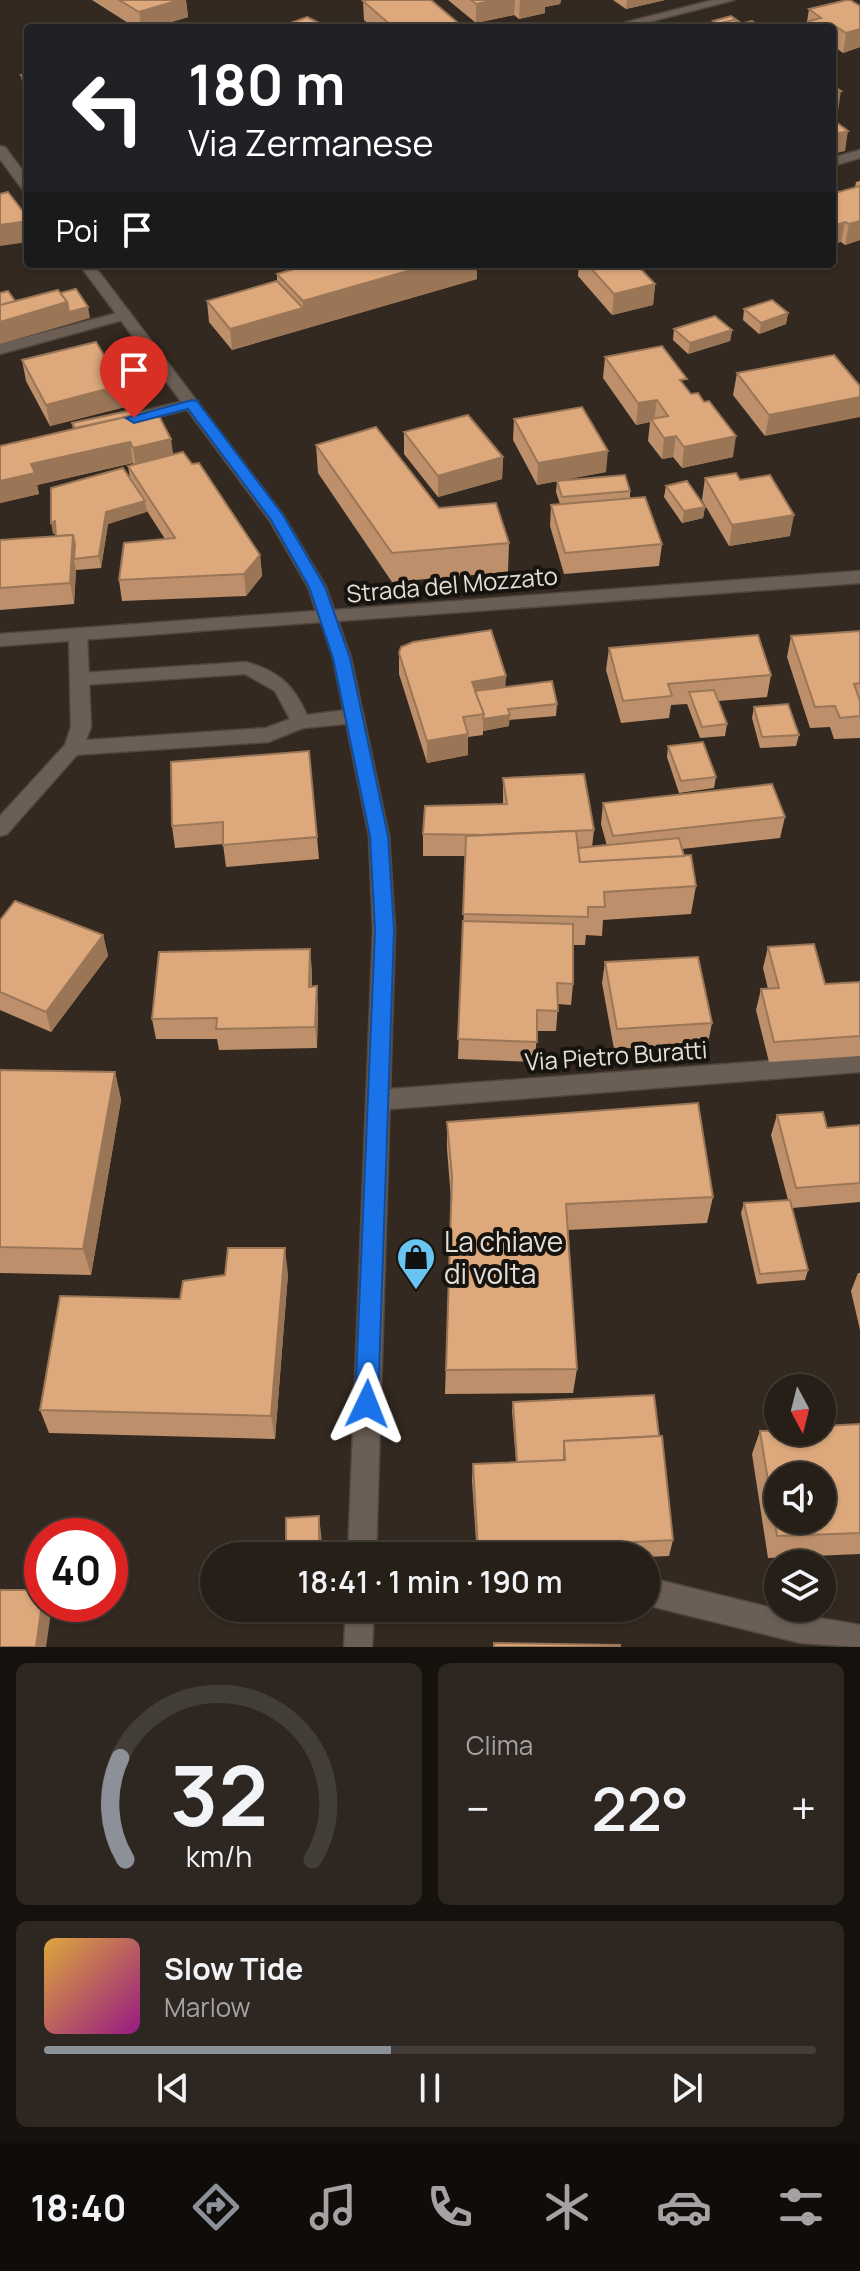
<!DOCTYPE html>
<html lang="it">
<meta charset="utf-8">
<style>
:root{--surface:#261f18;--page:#2e2721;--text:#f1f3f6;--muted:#a4a2a2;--line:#423d37;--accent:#8c9099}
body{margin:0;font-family:Manrope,sans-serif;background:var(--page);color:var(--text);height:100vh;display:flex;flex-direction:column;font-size:30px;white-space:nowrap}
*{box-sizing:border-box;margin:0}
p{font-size:26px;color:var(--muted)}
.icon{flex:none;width:44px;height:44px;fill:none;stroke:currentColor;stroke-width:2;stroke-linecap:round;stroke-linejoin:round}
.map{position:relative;height:1647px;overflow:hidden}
.drawer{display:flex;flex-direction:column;gap:16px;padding:16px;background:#15110d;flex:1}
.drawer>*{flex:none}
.top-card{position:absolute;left:24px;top:24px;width:812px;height:244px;border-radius:8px;box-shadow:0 2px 6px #0004,0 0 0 2px var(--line);background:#202124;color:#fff;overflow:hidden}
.needle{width:52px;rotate:173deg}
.buttons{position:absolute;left:764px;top:1374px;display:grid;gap:16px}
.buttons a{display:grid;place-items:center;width:72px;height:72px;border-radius:50%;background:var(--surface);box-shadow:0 2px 6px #0004,0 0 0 2px var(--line);font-size:40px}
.speed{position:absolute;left:24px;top:1518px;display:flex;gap:16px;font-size:40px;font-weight:700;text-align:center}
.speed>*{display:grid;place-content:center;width:104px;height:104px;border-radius:50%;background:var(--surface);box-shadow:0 2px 6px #0004,0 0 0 2px var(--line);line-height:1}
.speed .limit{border:12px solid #d22;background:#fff;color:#111}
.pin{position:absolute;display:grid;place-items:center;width:68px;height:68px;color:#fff;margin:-82px -34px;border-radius:50% 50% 50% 0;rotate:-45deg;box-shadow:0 0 8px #0007}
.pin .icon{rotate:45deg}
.me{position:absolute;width:88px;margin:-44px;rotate:2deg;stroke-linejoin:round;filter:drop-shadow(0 0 6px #0008)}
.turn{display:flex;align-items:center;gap:28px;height:168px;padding:0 32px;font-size:36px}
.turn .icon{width:104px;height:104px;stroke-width:2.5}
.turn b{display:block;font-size:56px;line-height:68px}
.then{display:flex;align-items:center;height:76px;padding:0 32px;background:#0003;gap:16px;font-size:30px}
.big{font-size:60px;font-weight:600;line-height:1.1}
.drawer .tile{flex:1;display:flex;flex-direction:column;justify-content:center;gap:12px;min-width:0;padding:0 28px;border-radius:12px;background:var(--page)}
.drawer .dial{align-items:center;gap:0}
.dial svg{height:208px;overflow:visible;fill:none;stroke:var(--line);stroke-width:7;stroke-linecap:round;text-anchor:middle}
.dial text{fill:var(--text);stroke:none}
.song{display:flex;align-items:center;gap:24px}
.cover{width:96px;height:96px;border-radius:12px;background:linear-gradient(135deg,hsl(40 70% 55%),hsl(310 70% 35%))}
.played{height:8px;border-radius:4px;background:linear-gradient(90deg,var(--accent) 45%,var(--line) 45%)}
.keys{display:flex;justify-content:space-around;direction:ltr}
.heat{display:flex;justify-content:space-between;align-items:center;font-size:44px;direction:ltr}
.drawer .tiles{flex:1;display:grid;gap:16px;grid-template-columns:1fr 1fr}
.tile:last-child{grid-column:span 2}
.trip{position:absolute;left:200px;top:1542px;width:460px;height:80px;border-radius:40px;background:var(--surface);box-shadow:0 2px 6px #0004,0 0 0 2px var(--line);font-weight:600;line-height:80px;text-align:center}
.tabs{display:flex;height:128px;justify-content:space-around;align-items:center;background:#0f0c0a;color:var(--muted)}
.tabs .icon{width:56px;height:56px}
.tabs .current{color:var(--accent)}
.tabs b{font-size:36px;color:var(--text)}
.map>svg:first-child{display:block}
</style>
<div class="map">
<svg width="860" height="1647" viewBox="0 0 860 1647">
<rect width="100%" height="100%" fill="#332920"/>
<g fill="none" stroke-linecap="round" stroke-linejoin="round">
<g stroke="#50473f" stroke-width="3">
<path id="service" d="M246,662c32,9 47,22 61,53l48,-6 9,7 -9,7 -52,5 -35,14 -195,13 -10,-7 10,-7 193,-13 24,-9 -15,-28 -30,-17 -164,11 -9,-6 9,-6z"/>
</g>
<g stroke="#50473f" stroke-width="3">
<g id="minor">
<path d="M713,0h21l-109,28h-21z"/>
<path d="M860,150v8l-28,8v-8z"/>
<path d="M125,311l5,1v6l-130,36v-10z"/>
<path d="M192,399l6,2v6l-65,16 -8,-5 2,-3z"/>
<path d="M78,629l9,6 4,92 -8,21 -76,86 -7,2v-20l65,-71 6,-18 -2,-92z"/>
<path d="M860,1054v18l-483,38 -8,-3 -3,-7 3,-7 8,-3z"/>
<path d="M646,1577l155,38 59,10v22l-59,-4 -155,-38z"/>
</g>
</g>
<g stroke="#50473f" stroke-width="3">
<g id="tertiary">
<path d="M0,146l5,1 23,31v13l-5,-1 -23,-31z"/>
<path d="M79,264h14l190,251 43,72 8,23 526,-39v12l-522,38 13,37 38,178 6,94 -19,626h-28l25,-626 -4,-94 -36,-178 -12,-36 -321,24v-12l316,-23 -8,-24 -38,-66z"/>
<path d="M346,1608h28l-2,39h-28z"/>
</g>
</g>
<use href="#service" fill="#6b5f55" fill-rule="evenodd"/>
<use href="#minor" fill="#6b5f55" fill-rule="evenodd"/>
<use href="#tertiary" fill="#6b5f55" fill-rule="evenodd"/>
</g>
<g fill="#bd906b">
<path d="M92,0h94l2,17 -36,11h-16z"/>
<path d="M448,0h113l-1,4 -15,3v6l-26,6 -5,-4 -38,8z"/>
<path d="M613,0h52l-39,9z"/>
<path d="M847,0l13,47 -17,6 -11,-8v-17h-26l3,-19z"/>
<path d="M363,1l101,27h-91l-9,-8z"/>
<path d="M28,74v25l-4,-4 -3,-20z"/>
<path d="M860,181v59l-15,5 -4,-3 -2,-50 16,-5 1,-5z"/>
<path d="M311,264h166v15l-245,71 -23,-28 -2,-21 70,-20v-7z"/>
<path d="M579,264h57l19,20 -2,21 -41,10 -34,-39z"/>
<path d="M744,309l44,4 -2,11 -27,10 -16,-14z"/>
<path d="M674,329l58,1 -2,11 -42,13 -15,-14z"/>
<path d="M834,355l-69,81 -32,-41 4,-22z"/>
<path d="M605,357l81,30 47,70 -51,11 -9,-11 -11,2 -14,-18 2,-19 -14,3 -33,-47z"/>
<path d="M22,360l103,47 -75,19 -24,-45z"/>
<path d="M136,415l37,39 87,101 2,21 -16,20 -124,5 -3,-21 46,-41 -18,-28 -39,13 -7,44 -25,2 -2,34 -74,6v-70l56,-4v-3l-3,1 77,-56 -2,-12 6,-1 -1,-2 -96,22 2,9 -39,9 73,-74 -1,-6z"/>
<path d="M514,419l92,53 -44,8 68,11v7l32,46 -3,22 -95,8 -14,-48 1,-21 9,-1 -4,-12 1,-11 -20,4 -24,-45z"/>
<path d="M404,432l99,25 -1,22 -64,18 -34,-43z"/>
<path d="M316,445l123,63 70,35 -1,29 -116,10 -74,-109z"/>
<path d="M705,478l35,2 50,56 -61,10 -27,-46z"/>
<path d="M666,486l39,21 -2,11 -21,5 -18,-26z"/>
<path d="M860,631v107l-26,1 -4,-12 -20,1 -23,-71 4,-21z"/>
<path d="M609,648l162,27 -4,22 -49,4 9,23 -2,12 -25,2 -13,-34 -16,1 -2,13 -48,5 -15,-53z"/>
<path d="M399,653l158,51 -1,12 -47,4v6l-26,5v4l-15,2v18l-41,8 -28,-89z"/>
<path d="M754,707l45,28 -3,11 -36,2 -8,-30z"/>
<path d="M668,746l48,31 -2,11 -35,5 -12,-36z"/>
<path d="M171,762l146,75 2,22 -93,8 -3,-23 -48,4 -3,-22z"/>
<path d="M503,778l91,52 -2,17 15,-1 -6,-22 2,-21 182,14 -5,21 -98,11 14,37 -5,28 -88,6 -1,16 -16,-1 -1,10h-12v39l-2,21 -13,-1 -2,27h-19l-2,31 -77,-3 8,-203h-43v-22l80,-30z"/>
<path d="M0,920l103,15 5,21 -57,76 -51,-22z"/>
<path d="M768,947l57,37 35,-2v74l-91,6 -13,-52 5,-21h7l-5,-21z"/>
<path d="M605,962l107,61 -4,20 -94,6 -12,-66z"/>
<path d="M312,970v17l6,20 -1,41 -98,2 -2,-11h-61l-4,-20z"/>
<path d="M0,1070l115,2 6,28 -30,175 -91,-2z"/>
<path d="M777,1115l50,13 33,-3v77l-68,6 16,62 -3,10 -48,4 -16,-71 3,-10 44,-3 -17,-65z"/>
<path d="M447,1122l266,75 -6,26 -140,7 10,139 -4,24 -128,1 6,-195 -4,-50z"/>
<path d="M858,1273h2v57l-9,-39z"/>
<path d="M288,1274l-13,165 -226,-6 -9,-23 140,-111z"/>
<path d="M513,1402l160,138 -4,16 -23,1 -169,-1 -5,-76 1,-16 43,-2 -4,-51z"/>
<path d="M860,1424v130l-92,4 -16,-104 8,-23z"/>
<path d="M319,1516l3,40h-35l-1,-8z"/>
</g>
<g fill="#9a7657">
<path d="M179,0h7l2,17 -36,11h-11l-2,-16z"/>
<path d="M496,0h19l-1,15 -38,8v-19z"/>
<path d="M520,0h41l-1,4 -15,3v6l-26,6z"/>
<path d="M627,0h38l-39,9z"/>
<path d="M832,24l-1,4h-13v-1z"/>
<path d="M860,29v18l-17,6 3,-20z"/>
<path d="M841,91l-3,20 -6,1v-19z"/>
<path d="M848,131l-3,20 -13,3v-19z"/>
<path d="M28,221v21l-28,4v-21z"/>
<path d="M860,221v19l-15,5 4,-21z"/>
<path d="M845,222l-4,20 -9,3v-19z"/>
<path d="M432,264h45v15l-245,71 -2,-21 73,-21v-7z"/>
<path d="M655,284l-2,21 -41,10 2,-21z"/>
<path d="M67,302l21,5 2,11 -90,26v-22z"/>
<path d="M788,313l-2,11 -27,10 2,-11z"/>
<path d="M732,330l-2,11 -42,13 2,-11z"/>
<path d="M122,385l3,22 -75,19 -4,-21z"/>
<path d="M860,397v20l-95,19 4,-21z"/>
<path d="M657,400l-3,21 -3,-2 -1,3 -14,3 2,-22z"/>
<path d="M676,436l-3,21 -11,2 2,-21z"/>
<path d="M736,436l-3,21 -51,11 2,-21z"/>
<path d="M171,439l3,21 -38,9 -3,-21z"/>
<path d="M130,442l3,21 -96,22 2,9 -39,9v-22l31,-17z"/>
<path d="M608,451l-2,21 -69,13 1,-22z"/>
<path d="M503,457l-1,22 -64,18v-21z"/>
<path d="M145,501l2,11 -39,12 -7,44 -2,-12 7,-44z"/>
<path d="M705,507l-2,11 -21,5 2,-12z"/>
<path d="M794,515l-4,21 -61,10 3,-21z"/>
<path d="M55,521l3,12 -5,1 -2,-11z"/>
<path d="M73,535l4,24h-3l2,11 -2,34 -4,-21z"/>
<path d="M260,555l2,21 -16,20 -2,-22z"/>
<path d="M506,676l-1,22 -29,4 -4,-20z"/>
<path d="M510,715l-1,11 -26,5v-12z"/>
<path d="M468,734v21l-41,8v-22z"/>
<path d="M103,935l5,21 -57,76 -5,-20z"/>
<path d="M310,949l2,21 -1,38 -2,-21z"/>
<path d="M317,986l1,21 -1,41 -2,-21z"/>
<path d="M115,1072l6,28 -30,175 -8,-26z"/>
<path d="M285,1248l3,26 -13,165 -4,-23z"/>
<path d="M319,1516l3,26v14h-1l-2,-11z"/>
<path d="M42,1604h9l1,2 -6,41h-10z"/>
</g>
<g fill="#dca87c" stroke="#9a7657" stroke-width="2" fill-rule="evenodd">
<path d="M119,0h60l-40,12z"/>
<path d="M367,0h64l33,28h-70l-31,-27z"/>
<path d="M471,0h25l-20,4z"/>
<path d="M847,0h3l10,6v23l-14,4 -14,-9 -14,3 -9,-6 12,-3 -12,-9z"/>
<path d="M731,16l10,7 -7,-3 -33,8h-14l29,-5 -3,-2z"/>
<path d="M307,17l22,11h-52z"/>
<path d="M734,20l6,4 12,-3 10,7h-61z"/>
<path d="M259,24l10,4h-22z"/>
<path d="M28,74v10l-7,-9z"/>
<path d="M832,85l9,6 -9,2z"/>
<path d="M832,119l16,12 -16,4z"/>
<path d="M860,186v35l-11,3 -4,-2 -13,4v-36l2,-1 5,3z"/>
<path d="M8,192l20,26v3l-28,4v-31z"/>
<path d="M311,264h121l-129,37 -26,-27z"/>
<path d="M587,264h49l19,20 -41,10z"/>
<path d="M277,281l26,27 -73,21 -23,-28z"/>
<path d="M76,289l12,18 -19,5 -2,-10 -7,-9z"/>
<path d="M58,290l9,12 -67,20v-17z"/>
<path d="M8,291l7,10 -15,4v-12z"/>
<path d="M772,300l16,13 -27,10 -17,-14z"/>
<path d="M715,316l17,14 -42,13 -16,-14z"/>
<path d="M96,342l26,43 -76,20 -24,-45z"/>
<path d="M662,346l25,33 -7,1 11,14 7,-1 6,9 5,-1 27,35 -52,11 -8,-11 -12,2 -13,-19 17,-3 -11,-16 -19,3 -33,-46z"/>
<path d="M834,355l26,31v11l-91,18 -32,-42z"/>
<path d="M582,407l26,44 -70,12 -24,-44z"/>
<path d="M133,410l3,5 -61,13 -3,-5z"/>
<path d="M156,410l15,29 -38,9 -3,-6 -99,22 4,9 -35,8v-35z"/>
<path d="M468,415l35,42 -65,19 -34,-44z"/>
<path d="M376,427l63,81 57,-5 13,40 -117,10 -76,-108z"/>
<path d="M183,452l9,12 7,-1 61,92 -16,19 -125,6 5,-37 51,-5 -47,-72z"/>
<path d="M123,468l22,33 -39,11 -7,44 -25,3 1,-14 -2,-10 -17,1 -1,-15 -4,2v-35z"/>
<path d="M736,473l4,7 30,-5 24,40 -62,10 -27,-47z"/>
<path d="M625,475l5,16 -68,6 -5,-16z"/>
<path d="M687,481l18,26 -21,4 -18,-25z"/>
<path d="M645,497l17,47 -97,9 -14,-48z"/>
<path d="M73,535l-3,48 -70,5v-48z"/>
<path d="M491,630l15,46 -34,6 12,32 -21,3 5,17 -41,7 -28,-88 2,-6 12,-5z"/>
<path d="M860,631v52l-6,1 6,17v15l-20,2 -5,-12 -20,1 -24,-71z"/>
<path d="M758,635l13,40 -103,9 4,12 -49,5 -14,-53z"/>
<path d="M552,681l5,23 -49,5 2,6 -27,4 1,-5 -9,-23z"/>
<path d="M714,690l13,34 -25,3 -13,-35z"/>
<path d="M788,704l11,31 -37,2 -8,-30z"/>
<path d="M703,742l13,35 -35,4 -13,-35z"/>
<path d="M309,751l8,86 -94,8v-23l-51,4 -1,-64z"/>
<path d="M584,774l10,56 -112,5 -59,-1 2,-28 82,-2 -4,-26z"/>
<path d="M772,784l13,33 -172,19 -10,-33z"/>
<path d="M576,831l4,31 111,-7 5,31 -92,6 1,15h-17v10l-125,-3 3,-78z"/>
<path d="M679,838l5,18 -104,6 -2,-14z"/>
<path d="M15,901l88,34 -57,77 -46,-20v-72z"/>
<path d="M463,921l110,3v60l-16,-1 1,28 -21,-1v32l-79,-3z"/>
<path d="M814,944l11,40 35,-2v54l-86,6 -13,-53 18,-1 -11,-41z"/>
<path d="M310,949l-1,38 8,-1 -2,41 -99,2 1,-11 -65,1 7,-67z"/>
<path d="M698,957l14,66 -95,6 -12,-67z"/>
<path d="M0,1070l115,2 -32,177 -83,-2z"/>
<path d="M698,1103l15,94 -147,7 11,165 -131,1 6,-194 -5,-54z"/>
<path d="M823,1112l4,16 33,-3v58l-64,5 -19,-73z"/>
<path d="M790,1200l18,70 -48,4 -16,-71z"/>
<path d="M228,1248h57l-14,168 -231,-6 20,-114 120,3 3,-18 42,-6z"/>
<path d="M654,1395l5,41 -95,5v19l-47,2 -4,-60z"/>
<path d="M860,1424v109l-83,3 -17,-105 18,-1v2h44v-6zM778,1476h44v44h-44z"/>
<path d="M662,1436l11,104 -195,10 -5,-86 92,-4 -1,-19z"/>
<path d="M319,1516v29l-33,3v-30z"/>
<path d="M0,1590h42v14l-6,43h-36z"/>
<path d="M494,1643l126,2v2h-126z"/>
</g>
<path fill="#1a73e8" stroke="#114b97" stroke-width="2" d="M192,400l5,1 86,114 42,72 25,71 38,178 6,94 -16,474 -3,8 -8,3 -9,-3 -3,-8 20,-474 -5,-94 -37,-178 -24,-71 -38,-67 -83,-111 -54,14 -8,-5z"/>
<defs>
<g id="shop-pin" transform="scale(2)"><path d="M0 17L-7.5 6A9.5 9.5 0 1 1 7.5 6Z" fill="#68c4f0" stroke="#17130f"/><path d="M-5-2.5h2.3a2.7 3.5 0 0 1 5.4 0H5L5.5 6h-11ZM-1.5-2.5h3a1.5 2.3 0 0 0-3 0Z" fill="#111"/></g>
</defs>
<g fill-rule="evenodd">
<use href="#shop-pin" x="416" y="1257"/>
</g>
<g text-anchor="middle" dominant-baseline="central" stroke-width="8" stroke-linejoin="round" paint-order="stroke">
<g font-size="24" fill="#e6dfd9" stroke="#17130f">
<text transform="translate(452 584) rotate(-5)">Strada del Mozzato</text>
<text transform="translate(616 1055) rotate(-4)">Via Pietro Buratti</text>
</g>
<g font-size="28" fill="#e6dfd9" stroke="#17130f" text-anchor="start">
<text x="444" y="1241">La chiave<tspan x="444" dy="32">di volta</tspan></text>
</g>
</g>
</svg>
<div class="buttons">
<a><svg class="needle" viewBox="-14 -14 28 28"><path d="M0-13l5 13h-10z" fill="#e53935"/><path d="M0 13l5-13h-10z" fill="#a4a2a2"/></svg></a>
<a><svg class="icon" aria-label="sound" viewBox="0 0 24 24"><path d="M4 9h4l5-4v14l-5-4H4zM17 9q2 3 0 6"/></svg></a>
<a><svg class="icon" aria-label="layers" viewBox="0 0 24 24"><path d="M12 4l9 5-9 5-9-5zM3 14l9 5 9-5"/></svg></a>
</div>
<div class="speed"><div class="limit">40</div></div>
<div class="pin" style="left:134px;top:418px;background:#d93025"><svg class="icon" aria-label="arrive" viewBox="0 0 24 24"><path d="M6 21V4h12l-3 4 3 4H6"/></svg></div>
<svg class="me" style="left:367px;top:1404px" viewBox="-20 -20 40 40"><path d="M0-17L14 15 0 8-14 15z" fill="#1a73e8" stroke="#fff" stroke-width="4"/></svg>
<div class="trip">18:41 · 1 min · 190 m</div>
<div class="top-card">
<div class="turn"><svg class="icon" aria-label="left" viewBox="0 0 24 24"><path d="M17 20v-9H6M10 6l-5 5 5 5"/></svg><div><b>180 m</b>Via Zermanese</div></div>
<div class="then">Poi<svg class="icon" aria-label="arrive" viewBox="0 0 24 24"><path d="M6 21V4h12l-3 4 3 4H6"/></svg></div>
</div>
</div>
<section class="drawer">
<div class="tiles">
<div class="tile dial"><svg viewBox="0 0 100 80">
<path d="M14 69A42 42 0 1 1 86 69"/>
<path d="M14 69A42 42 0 0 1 12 30" stroke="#8c9099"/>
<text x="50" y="56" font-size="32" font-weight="700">32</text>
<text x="50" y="72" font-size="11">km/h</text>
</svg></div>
<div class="tile"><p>Clima</p>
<div class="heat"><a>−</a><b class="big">22°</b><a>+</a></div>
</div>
<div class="tile">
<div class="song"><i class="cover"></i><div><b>Slow Tide</b><p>Marlow</p></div></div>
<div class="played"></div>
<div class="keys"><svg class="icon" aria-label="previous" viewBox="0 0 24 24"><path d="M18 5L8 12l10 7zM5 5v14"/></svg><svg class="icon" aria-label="pause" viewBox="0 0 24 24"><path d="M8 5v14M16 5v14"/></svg><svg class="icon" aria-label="next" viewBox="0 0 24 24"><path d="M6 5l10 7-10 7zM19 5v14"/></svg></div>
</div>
</div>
</section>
<nav class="tabs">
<b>18:40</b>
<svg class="icon current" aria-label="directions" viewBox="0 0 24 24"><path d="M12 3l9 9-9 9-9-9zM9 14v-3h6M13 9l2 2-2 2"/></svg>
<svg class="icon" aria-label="music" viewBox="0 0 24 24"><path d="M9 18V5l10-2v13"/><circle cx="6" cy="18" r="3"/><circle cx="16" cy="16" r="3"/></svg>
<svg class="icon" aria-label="phone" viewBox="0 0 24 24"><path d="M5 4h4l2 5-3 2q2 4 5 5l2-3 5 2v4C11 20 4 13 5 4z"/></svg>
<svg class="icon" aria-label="climate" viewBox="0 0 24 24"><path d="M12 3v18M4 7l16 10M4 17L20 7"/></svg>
<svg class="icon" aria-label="car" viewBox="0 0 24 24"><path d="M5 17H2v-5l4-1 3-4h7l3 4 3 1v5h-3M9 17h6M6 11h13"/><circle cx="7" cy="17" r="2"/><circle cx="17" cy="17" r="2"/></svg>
<svg class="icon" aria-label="filters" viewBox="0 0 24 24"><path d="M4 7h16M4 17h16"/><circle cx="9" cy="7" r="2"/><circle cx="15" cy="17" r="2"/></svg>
</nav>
